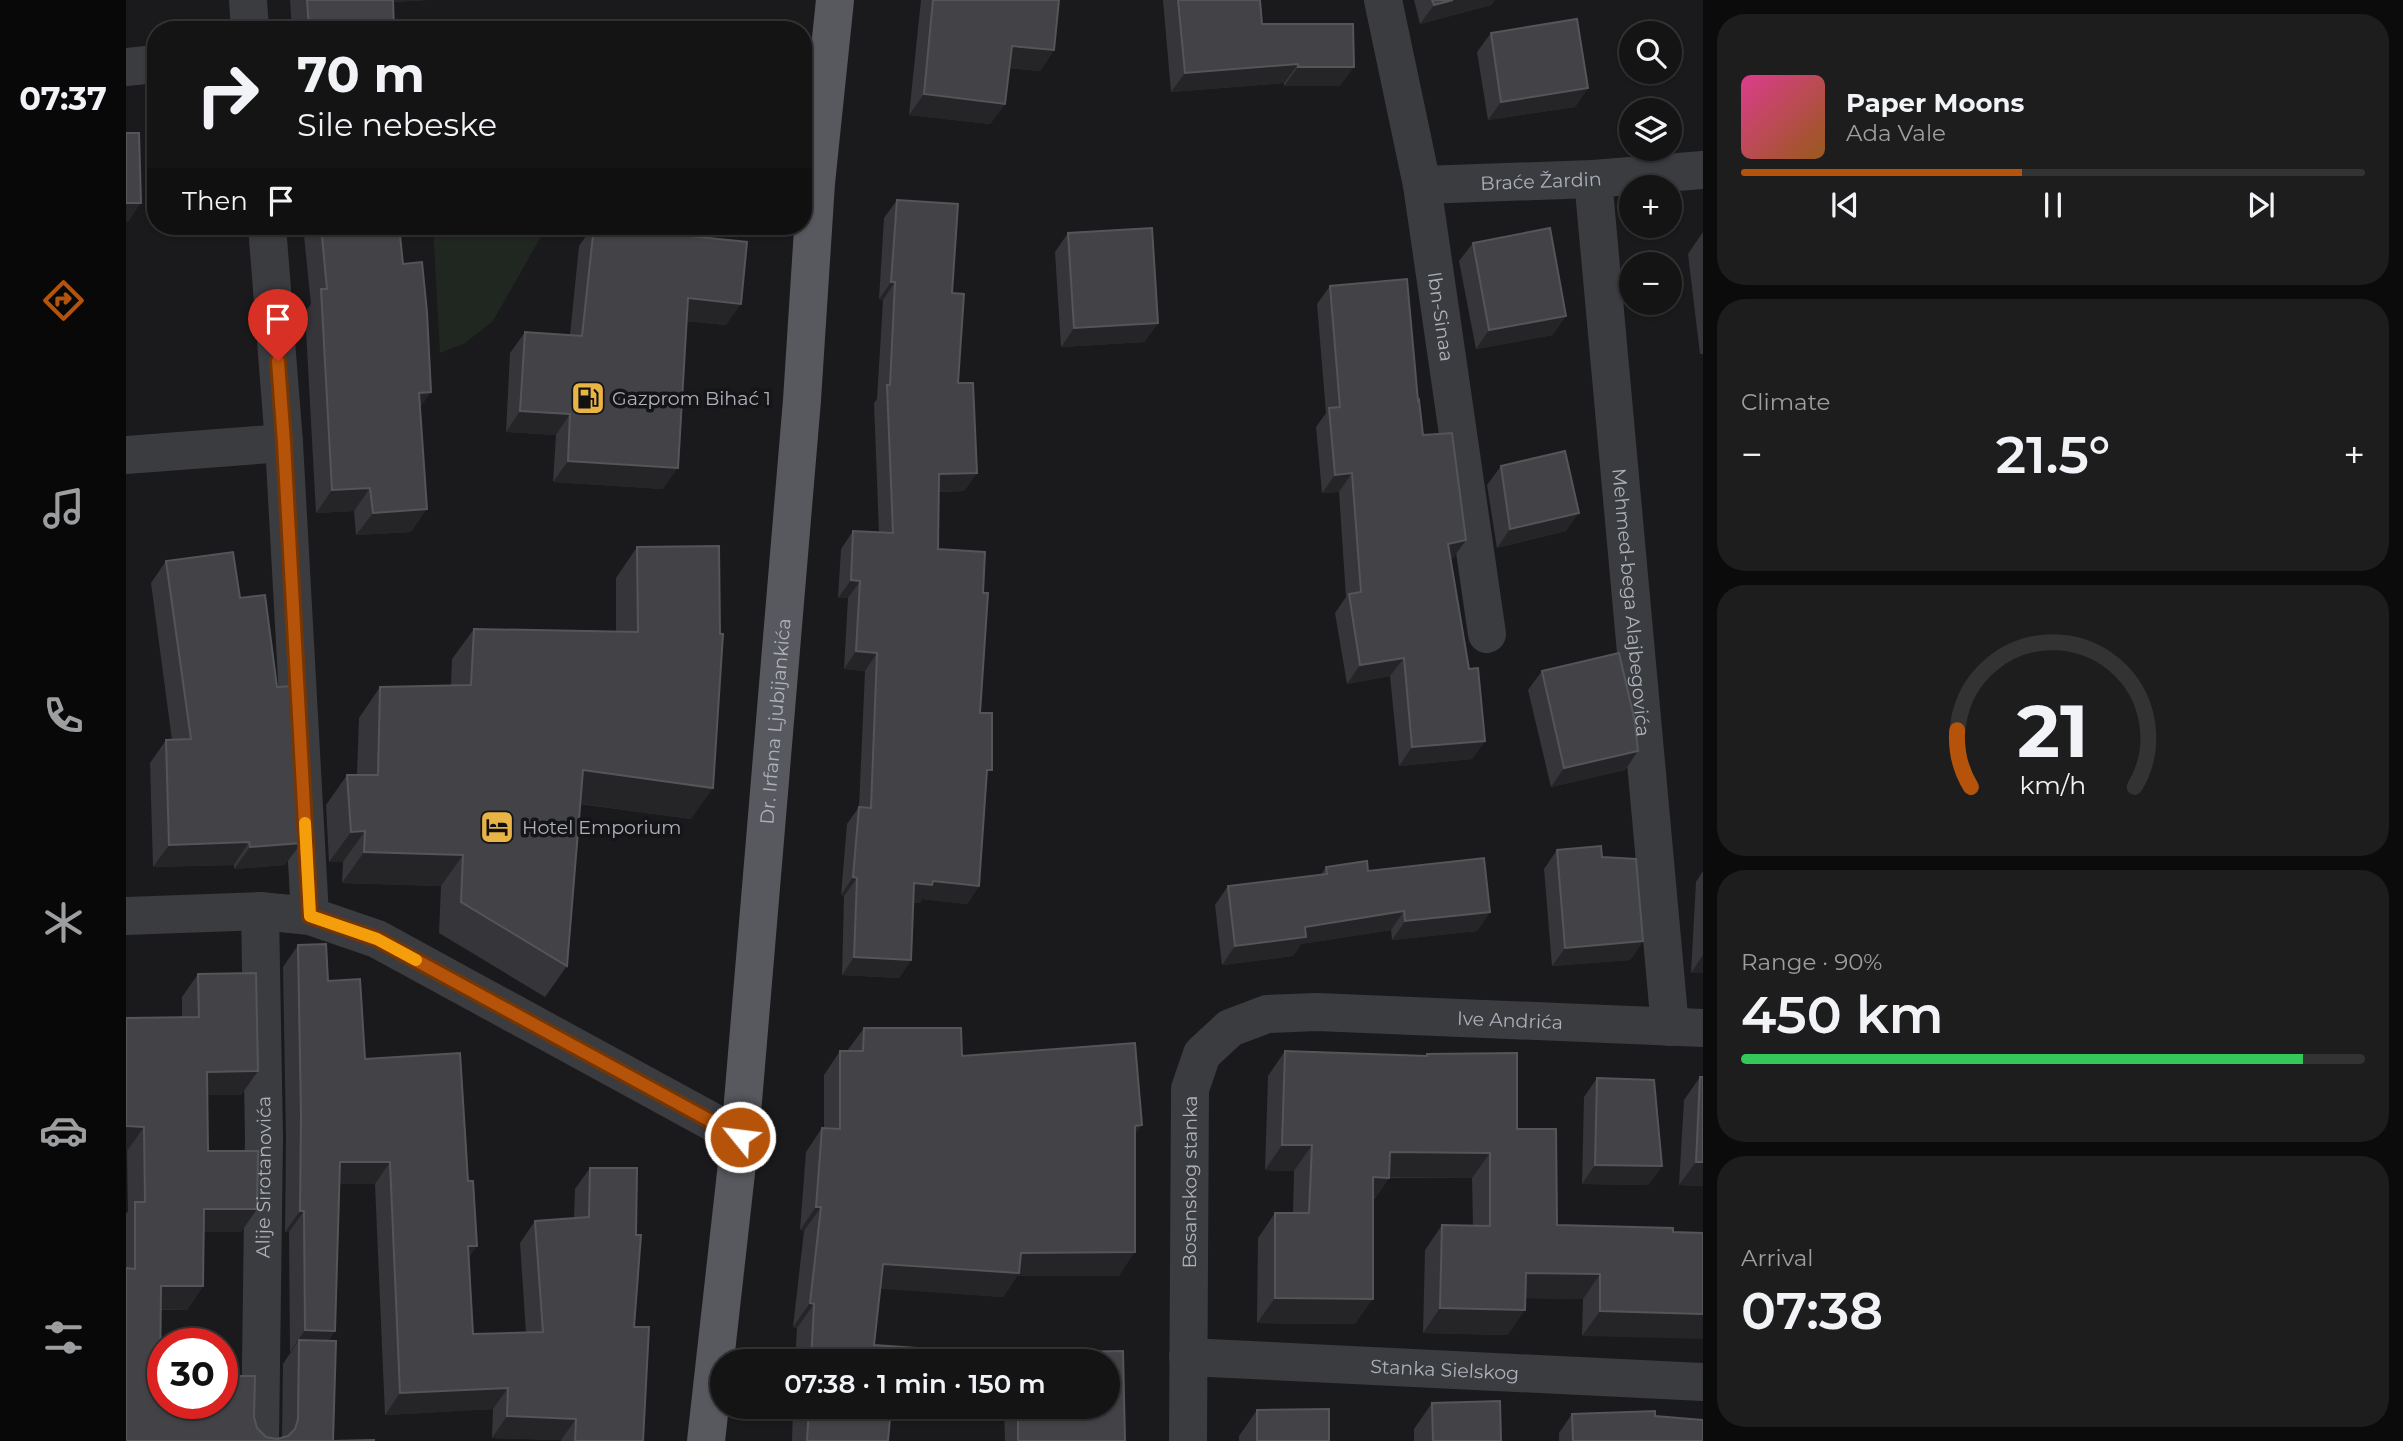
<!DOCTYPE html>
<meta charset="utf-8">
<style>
:root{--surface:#141415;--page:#1d1d1e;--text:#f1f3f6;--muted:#9d9ea0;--line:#333334;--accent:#b45309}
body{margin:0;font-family:Montserrat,sans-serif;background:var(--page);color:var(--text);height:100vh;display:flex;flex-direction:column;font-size:26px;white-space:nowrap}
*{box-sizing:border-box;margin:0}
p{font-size:23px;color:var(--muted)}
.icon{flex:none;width:38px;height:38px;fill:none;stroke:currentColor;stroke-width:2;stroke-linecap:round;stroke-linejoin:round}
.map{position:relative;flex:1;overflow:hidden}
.drawer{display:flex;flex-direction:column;gap:14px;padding:14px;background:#0b0b0c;width:700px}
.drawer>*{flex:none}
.hud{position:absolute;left:21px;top:21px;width:665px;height:214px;border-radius:28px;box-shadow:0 2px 5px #0004,0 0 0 2px var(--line);background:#141415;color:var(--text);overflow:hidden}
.tools{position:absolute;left:1493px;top:21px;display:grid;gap:14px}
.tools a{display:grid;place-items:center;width:63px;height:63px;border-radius:50%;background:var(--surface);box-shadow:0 2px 5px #0004,0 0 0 2px var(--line);font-size:35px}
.speed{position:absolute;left:21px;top:1328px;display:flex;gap:14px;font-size:35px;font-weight:700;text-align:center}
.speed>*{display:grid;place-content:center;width:91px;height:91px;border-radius:50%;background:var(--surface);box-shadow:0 2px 5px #0004,0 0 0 2px var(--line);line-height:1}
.speed .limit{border:10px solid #d22;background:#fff;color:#111}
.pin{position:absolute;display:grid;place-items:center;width:60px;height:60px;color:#fff;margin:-72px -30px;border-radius:50% 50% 50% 0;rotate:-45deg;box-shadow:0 0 7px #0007}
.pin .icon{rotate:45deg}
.me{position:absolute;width:77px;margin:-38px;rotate:299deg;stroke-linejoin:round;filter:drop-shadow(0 0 5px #0008)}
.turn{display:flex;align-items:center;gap:24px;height:147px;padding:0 35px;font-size:32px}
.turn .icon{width:91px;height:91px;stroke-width:2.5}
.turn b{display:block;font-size:49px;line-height:60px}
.then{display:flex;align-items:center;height:66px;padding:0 35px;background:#0003;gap:14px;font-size:26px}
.big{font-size:52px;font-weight:600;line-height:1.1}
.drawer .tile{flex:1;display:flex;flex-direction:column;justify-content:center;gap:10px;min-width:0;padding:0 24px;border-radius:28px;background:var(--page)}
.drawer .dial{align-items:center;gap:0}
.dial svg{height:182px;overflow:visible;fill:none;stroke:var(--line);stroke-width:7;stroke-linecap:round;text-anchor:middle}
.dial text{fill:var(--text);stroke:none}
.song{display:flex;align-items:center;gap:21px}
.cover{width:84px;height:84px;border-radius:10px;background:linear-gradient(135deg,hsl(330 70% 55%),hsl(30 70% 35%))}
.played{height:7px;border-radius:4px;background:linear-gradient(90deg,var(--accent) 45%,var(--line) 45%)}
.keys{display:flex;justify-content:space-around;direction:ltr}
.heat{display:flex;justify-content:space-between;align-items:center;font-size:38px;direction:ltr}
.charge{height:10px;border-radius:5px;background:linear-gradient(90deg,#34c759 90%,var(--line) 0)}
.trip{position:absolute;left:584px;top:1349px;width:410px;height:70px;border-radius:35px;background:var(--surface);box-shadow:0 2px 5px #0004,0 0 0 2px var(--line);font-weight:600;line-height:70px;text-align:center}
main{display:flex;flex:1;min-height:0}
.dock{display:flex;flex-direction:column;width:126px;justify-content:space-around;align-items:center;background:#080808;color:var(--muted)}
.dock .icon{width:49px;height:49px}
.dock .selected{color:var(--accent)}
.dock b{font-size:32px;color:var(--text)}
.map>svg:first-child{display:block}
</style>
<main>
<nav class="dock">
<b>07:37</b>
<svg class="icon selected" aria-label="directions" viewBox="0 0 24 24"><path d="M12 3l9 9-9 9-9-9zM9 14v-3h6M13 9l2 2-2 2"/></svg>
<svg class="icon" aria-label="music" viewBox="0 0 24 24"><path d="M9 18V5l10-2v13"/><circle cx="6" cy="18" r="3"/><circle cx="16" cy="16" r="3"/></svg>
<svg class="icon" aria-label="phone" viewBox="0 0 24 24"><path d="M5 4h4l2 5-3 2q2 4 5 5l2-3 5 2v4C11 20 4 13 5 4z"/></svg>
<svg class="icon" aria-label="climate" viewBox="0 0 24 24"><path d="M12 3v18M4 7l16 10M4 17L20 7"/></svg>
<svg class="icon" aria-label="car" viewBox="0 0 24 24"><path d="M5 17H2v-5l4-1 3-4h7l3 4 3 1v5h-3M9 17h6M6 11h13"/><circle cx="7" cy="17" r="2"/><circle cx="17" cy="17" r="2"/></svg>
<svg class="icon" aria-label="filters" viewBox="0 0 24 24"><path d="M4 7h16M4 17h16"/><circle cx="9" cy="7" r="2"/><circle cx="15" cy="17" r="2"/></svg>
</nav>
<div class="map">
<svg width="1577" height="1441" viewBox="0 0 1577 1441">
<rect width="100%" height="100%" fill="#1a1a1c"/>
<path fill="#202721" d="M307,226h114l-54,95 -28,22 -25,10z"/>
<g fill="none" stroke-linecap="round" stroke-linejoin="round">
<g stroke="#3b3c40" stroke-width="38">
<path d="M122,0l2,30"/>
<path id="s1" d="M1257,0l39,185 65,449"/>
<path d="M0,67l30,-3"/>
<path id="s2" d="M1467,179l77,848"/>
<path id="s3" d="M1296,185l171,-6 110,-9"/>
<path d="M141,226l17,217 26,473"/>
<path d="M0,455l158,-12"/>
<path d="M0,916l134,-5 50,5 67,23 363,198"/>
<path id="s4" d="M1062,1357l515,25"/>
<path id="s5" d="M134,1441l4,-303 -4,-227"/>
<path id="s6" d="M1062,1441l2,-352 12,-35 28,-26 37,-14 50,-2 386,16"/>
</g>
<path stroke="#57595f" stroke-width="38" id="s7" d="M580,1441l34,-304 62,-737 14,-217 19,-183"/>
</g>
<g fill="#36363a">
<path d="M164,0h137l-34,2 1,28h-102z"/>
<path d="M795,0h138l-5,50 -14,21 -31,-3 -4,36 -15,20 -81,-9z"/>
<path d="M1037,0h97l2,24 78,62h-56v-3l-113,9z"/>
<path d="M1288,0h81l-4,5 -71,19z"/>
<path d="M1365,33l97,55 -13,19 -87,13 -11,-68z"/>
<path d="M771,200l55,93 6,90 19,90 -13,18 -25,1 -1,57 45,44 -3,120 7,64 -8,109 -12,18 -45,-5 -2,4 -7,-1 -2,58 -12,18 -57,-3 2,-79 -3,-1 6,-71 12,-17 6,-136 -21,-2 4,-71h-10l3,-49 12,-18 26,2 -5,-130 3,-4 6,-99 -4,-1 5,-81z"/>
<path d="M177,226h96l21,181 -9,125 -55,3 -2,-24 -38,2 -11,-201 6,-8z"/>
<path d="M467,226l133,99 -40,-4 -23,168 -110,-7 3,-47 -50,-3 4,-79 15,-21 45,3 9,-89z"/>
<path d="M1577,232v122h-3l-12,-100z"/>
<path d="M942,233l90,90 -14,19 -83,5 -6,-95z"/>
<path d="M1347,243l80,92 -77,14 -17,-88z"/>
<path d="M1204,286l88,115 5,34 43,105 -13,18 -2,1 18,110 16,72 -13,18 -73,7 -9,-90 -43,8 -12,-71 11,-16 -7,-105 -17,1 -6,-66 10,-14 -9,-109z"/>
<path d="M1375,466l65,65 -69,17 -10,-63z"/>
<path d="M511,547l54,272 -111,-15 -13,162 -22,31 -106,-64 2,-47 -99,-3 1,-21h-14l-3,-57 21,-30h10l2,-57 21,-31 71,-1 1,-27 22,-30 142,3v-54z"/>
<path d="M40,561l74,37 45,267 -51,4v-4l-81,2 -3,-104 16,-23h6l-21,-157z"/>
<path d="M1416,671l96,80 -13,19 -74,17 -23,-97z"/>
<path d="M1431,850l45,7 41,84 -13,19 -78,6 -8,-97z"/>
<path d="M1200,867l42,4 122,41 -13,19 -85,9 -1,-10 -90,14 -8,12 -71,9 -7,-60 13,-19 93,-11z"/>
<path d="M1577,871v102h-12l5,-91z"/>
<path d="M172,945l30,36 37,78 103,122 9,65 -8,11 4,77 53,-1 -6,-90 15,-22 39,-3 1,-29 15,-21 44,159 9,114h-82v-1l-69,-2 1,-29 -108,6 -10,-231h-35l-5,147 -7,10 5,100h-207v-227l2,-3 -1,-60 55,-134v-20l16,-23 60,97 -17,24h-34l1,56 49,58 -16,23h-37l-1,54 -16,24h-27v66l94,41 3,11 9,9 11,2 5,-1 1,-74 8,-12h-1l-1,-120h-4l1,-94 -3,-171z"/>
<path d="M738,1028l98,28 173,79 -16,141h-102l-14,21 -123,-9 -6,57 56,17h-135l2,-34 -4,-1 11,-96 -4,-1 6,-78 16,-24h2v-53l16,-24h7z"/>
<path d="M1159,1051l141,5 1,-2 90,75 40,96 116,3 -91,108 1,-37 -57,-1 -18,37 -85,-2 2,-83 17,-25 31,1 -1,-48h-83l-16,23 -18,123 -98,-1 1,-85 17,-25h18l1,-42 -29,-1 3,-94z"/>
<path d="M1574,1077h3v109l-24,-1 5,-85z"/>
<path d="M1471,1078l65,88 -14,19 -66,-1 2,-87z"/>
<path d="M997,1351l2,90h-120l-1,-34h104v-45h-97l6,-9z"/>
<path d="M1306,1403l69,38h-87v-12z"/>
<path d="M667,1407h122l-3,5 -22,-2 -2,31h-96z"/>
<path d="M1131,1410l72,31h-90v-5z"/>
<path d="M1446,1414l83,2 48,25h-144v-8z"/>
</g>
<g fill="#252528">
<path d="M252,0h49l-51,3z"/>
<path d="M1327,0h42l-4,5 -71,19 14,-19z"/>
<path d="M886,46l42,4 -14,21 -43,-4z"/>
<path d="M1172,64l-14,19 -113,9 14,-19z"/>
<path d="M1172,67h56l-14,19h-56z"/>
<path d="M1462,88l-13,19 -87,13 13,-18z"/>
<path d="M798,94l81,10 -15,20 -81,-9z"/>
<path d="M0,203h15l-13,19h-2z"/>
<path d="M765,282h4l-12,18 -4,-1z"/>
<path d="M562,298l53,6 -15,21 -53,-5z"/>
<path d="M1440,316l-13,19 -77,14 13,-19z"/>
<path d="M1032,323l-14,19 -83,5 13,-19z"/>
<path d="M305,392l-16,23 4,-22z"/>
<path d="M394,411l50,3 -14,21 -50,-3z"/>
<path d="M442,461l110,7 -15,21 -110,-7z"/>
<path d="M851,473l-13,18 -37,1 12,-18z"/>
<path d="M1226,473l-13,19 -17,1 13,-18z"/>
<path d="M244,488l-16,23 -38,2 16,-23z"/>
<path d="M301,509l-16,23 -55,3 17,-22z"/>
<path d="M1453,513l-13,18 -69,17 13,-19z"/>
<path d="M1340,540l-13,18 -18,5 13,-19z"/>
<path d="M725,580l9,1 -12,17h-10z"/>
<path d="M730,651l21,2 -12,18 -21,-2z"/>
<path d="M1278,658l-14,18 -43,8 13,-19z"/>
<path d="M1359,741l-13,18 -73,7 13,-19z"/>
<path d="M1512,751l-13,19 -74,17 13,-19z"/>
<path d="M457,770l130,18 -22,31 -129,-18z"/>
<path d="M239,831l-22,31h-14l22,-30z"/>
<path d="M123,842l-15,23 -81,2 16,-22z"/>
<path d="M175,843l-16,22 -51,4 16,-22z"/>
<path d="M238,852l99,3 -22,31 -99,-3z"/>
<path d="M727,877l4,1 -13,18 -3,-1z"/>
<path d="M807,881l46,5 -12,18 -45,-5 -2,4 -19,-2 13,-18z"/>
<path d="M1278,911l-13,19 -90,14 -8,12 -71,9 13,-19 70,-19z"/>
<path d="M1364,912l-13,19 -85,9 13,-19z"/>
<path d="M1517,941l-13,19 -78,6 13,-18z"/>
<path d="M1577,955v18h-12z"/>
<path d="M728,957l57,3 -12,18 -57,-3z"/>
<path d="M132,1071l-17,24h-51l17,-23z"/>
<path d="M1016,1125l-17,24 10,-23z"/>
<path d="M0,1126l18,1 -17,24h-1z"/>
<path d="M1156,1145h30l-18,26 -29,-1z"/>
<path d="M1264,1152l100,1 -18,25 -98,-1 15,1 -18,25 -16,-1z"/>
<path d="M214,1162h50l-15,22h-50z"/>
<path d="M1570,1162h7v24l-24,-1z"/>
<path d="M1469,1165l67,1 -14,19 -66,-1z"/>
<path d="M690,1207h5l-17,24 -4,-1z"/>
<path d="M78,1209h53l-16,23h-53z"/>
<path d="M174,1211h4l-15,21h-4z"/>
<path d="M342,1246h9l-16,21z"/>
<path d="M1009,1252l-16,24h-102l-14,21 -137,-9 17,-24 138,-11z"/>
<path d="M1400,1273l74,1 -17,25 -74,-1z"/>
<path d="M35,1286h42l-16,24 -43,-1z"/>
<path d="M1149,1298l98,1 -18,25 -98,-1z"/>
<path d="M684,1303l4,1 -17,24 -4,-1z"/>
<path d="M1314,1308l85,2 -17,25 -85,-2z"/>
<path d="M1474,1311l103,3v25l-121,-3z"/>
<path d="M179,1330l30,1 -15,21 -21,-12 -8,12h-1z"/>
<path d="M382,1388l-15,21 -108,6 15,-22z"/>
<path d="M751,1407h38l-3,5 -37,-3z"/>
<path d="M381,1416l69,3 -15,21 -69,-2z"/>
</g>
<g fill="#434347" stroke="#535559" stroke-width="2">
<path d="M181,0h86l1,30h-85z"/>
<path d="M807,0h126l-5,50 -42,-4 -7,58 -81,-10z"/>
<path d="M1052,0h82l2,24h91l1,43h-56v-3l-113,9z"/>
<path d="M1306,0h21l-19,5z"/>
<path d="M1451,19l11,69 -87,14 -10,-69z"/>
<path d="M0,133h13l2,70h-15z"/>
<path d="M771,200l61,4 -6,89 12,1 -6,89h15l4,90 -38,1 -1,75 47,3 -2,41h5l-8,120h12v57h-5l-8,116 -46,-5 -1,4 -18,-2 -3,77 -57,-3 3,-79 -4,-1 6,-70 12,1 6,-155 -21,-2 4,-70 -9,-1 2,-49 40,2 -6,-148h3l5,-103h-4z"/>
<path d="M195,226h78l4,38 19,-2 5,50 4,80 -12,1 8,116 -54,4 -3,-25 -38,2 -11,-201h6z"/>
<path d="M468,226l153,16 -6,62 -53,-6 -10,170 -110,-7 2,-47 -50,-3 5,-79 57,4z"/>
<path d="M1026,228l6,95 -84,5 -6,-95z"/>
<path d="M1424,228l16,88 -77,14 -16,-87z"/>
<path d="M1281,279l11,122 1,-1 4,35 29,-2 14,107 -18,4 21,125 9,-1 7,73 -73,6 -8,-89 -44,7 -11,-71 12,-2 -9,-119 -17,2 -6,-67 11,-1 -10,-121z"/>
<path d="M1439,451l14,62 -69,16 -9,-63z"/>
<path d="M593,546l1,88h3l-10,154 -130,-18 -16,196 -106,-64 2,-47 -99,-3 1,-21 -14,1 -4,-57h31l2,-88 91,-2 3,-56 164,3 -1,-85z"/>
<path d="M107,552l7,46 25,-3 12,92 15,-1 9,157 -51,4 -1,-5 -80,3 -3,-105 25,-1 -25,-178z"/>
<path d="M1493,653l16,69 3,29 -74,17 -22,-97z"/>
<path d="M1475,846l1,11 34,2 7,82 -78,7 -8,-98z"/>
<path d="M1358,858l6,54 -85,9 -1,-10 -99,16 1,10 -71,9 -7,-60 99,-12 -1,-7 41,-6 1,10z"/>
<path d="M200,944l2,37 32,-2 5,80 95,-6 8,128h5l4,65h-9l5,88 70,-2 -8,-111 54,-4 1,-49h47l-1,67h5l-7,92h15l-6,114h-68l1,-22 -69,-3 1,-28 -108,5 -10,-231h-50l-5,169 -30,-1 -1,-119h-4l1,-95 -3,-171z"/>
<path d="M130,973l2,98 -51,1 1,79h50l-1,58h-53l-1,77h-42l-1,90h3v28h59v-28h33l-1,41 3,11 9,9 11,2 11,-3 7,-7 3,-10 1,-79 37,1 -3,100 41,-1v1h-248v-173l9,1v-67h10l-1,-75 -18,-1v-108l73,-1 -1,-43z"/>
<path d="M738,1028h97l1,28 173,-13 7,82 -7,1v126l-114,1 -2,20 -136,-9 -9,81 57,4 -1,13h-119l3,-58 -4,-1 11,-96h-5l6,-79 18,1v-78h23z"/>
<path d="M1159,1051l142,5v-2l90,-1v76h39l1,96 116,3v4l30,1v81l-103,-3v-37l-74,-1 -1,37 -85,-2 2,-83 48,1v-73l-100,-1 -1,26 -16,-1v122l-98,-1v-85h34l3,-68h-30z"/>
<path d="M1574,1077h3v85h-7z"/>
<path d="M1471,1078l57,2 8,86 -67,-1z"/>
<path d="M997,1351l2,90h-107v-34h90v-45h-91v-9z"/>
<path d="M1374,1401l1,40h-68l-1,-38z"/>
<path d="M683,1407h82l-3,34h-81z"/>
<path d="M1203,1409v32h-72v-31z"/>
<path d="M1529,1411v5l48,4v21h-130l-1,-27z"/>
</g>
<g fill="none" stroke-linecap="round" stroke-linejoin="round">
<g stroke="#753606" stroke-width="18">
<path id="route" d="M152,361l6,82 26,473 67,23 363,198"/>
</g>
<use href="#route" stroke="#b45309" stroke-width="12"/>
<path stroke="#f59e0b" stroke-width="12" d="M179,823l5,93 67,23 39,21"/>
</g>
<defs>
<g id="fuel-square" transform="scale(1.75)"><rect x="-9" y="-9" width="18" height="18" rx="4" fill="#e8b445" stroke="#151517"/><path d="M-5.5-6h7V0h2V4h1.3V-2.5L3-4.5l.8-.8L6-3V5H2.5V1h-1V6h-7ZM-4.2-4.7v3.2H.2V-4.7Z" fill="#111"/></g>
<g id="hotel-square" transform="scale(1.75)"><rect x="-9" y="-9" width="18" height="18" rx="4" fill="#e8b445" stroke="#151517"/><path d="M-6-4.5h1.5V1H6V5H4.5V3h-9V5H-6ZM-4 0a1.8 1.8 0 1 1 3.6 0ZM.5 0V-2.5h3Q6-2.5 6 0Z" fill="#111"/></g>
</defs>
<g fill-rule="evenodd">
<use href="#fuel-square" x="462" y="398"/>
<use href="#hotel-square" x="371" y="827"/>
</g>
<g text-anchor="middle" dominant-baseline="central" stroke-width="7" stroke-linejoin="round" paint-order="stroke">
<g font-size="19" fill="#adb1ba" stroke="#151517">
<text stroke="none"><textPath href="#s3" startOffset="119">Braće Žardin</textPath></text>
<text stroke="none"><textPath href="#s1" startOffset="322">Ibn-Sinaa</textPath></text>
<text stroke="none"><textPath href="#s2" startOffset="425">Mehmed-bega Alajbegovića</textPath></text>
<text stroke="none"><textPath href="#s7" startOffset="723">Dr. Irfana Ljubijankića</textPath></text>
<text stroke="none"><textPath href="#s6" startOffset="710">Ive Andrića</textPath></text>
<text stroke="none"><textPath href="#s5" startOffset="264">Alije Sirotanovića</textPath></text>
<text stroke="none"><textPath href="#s6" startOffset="259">Bosanskog stanka</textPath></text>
<text stroke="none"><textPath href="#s4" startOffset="257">Stanka Sielskog</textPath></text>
</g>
<g font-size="19" fill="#adb1ba" stroke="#151517" text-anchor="start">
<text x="486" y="398">Gazprom Bihać 1</text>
<text x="396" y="827">Hotel Emporium</text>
</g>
</g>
</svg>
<div class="tools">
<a><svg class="icon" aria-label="search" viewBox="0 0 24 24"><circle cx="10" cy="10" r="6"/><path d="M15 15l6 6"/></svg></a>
<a><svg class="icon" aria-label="layers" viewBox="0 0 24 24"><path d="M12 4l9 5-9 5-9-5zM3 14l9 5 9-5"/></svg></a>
<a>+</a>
<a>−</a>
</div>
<div class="speed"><div class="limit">30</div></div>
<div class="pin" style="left:152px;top:361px;background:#d93025"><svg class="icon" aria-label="arrive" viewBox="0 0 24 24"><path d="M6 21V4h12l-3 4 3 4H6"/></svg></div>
<svg class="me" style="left:614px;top:1137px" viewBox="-20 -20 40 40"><circle r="17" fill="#b45309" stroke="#fff" stroke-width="3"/><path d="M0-11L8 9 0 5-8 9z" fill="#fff"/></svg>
<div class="trip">07:38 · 1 min · 150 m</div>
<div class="hud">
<div class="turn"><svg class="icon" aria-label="right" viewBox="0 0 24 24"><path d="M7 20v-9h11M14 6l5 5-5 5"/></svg><div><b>70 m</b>Sile nebeske</div></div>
<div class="then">Then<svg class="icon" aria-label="arrive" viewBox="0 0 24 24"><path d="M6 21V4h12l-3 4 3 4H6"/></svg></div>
</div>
</div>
<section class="drawer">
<div class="tile">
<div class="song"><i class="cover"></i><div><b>Paper Moons</b><p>Ada Vale</p></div></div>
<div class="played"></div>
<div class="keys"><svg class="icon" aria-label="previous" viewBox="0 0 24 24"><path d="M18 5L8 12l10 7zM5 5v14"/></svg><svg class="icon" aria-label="pause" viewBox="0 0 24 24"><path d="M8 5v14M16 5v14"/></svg><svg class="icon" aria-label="next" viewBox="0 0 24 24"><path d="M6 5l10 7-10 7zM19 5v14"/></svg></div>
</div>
<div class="tile"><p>Climate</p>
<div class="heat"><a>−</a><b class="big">21.5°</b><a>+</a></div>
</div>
<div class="tile dial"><svg viewBox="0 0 100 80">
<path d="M14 69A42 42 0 1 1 86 69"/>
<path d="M14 69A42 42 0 0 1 8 44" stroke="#b45309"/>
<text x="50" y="56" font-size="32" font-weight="700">21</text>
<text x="50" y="72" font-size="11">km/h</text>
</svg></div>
<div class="tile"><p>Range · 90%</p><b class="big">450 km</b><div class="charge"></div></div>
<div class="tile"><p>Arrival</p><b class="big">07:38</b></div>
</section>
</main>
